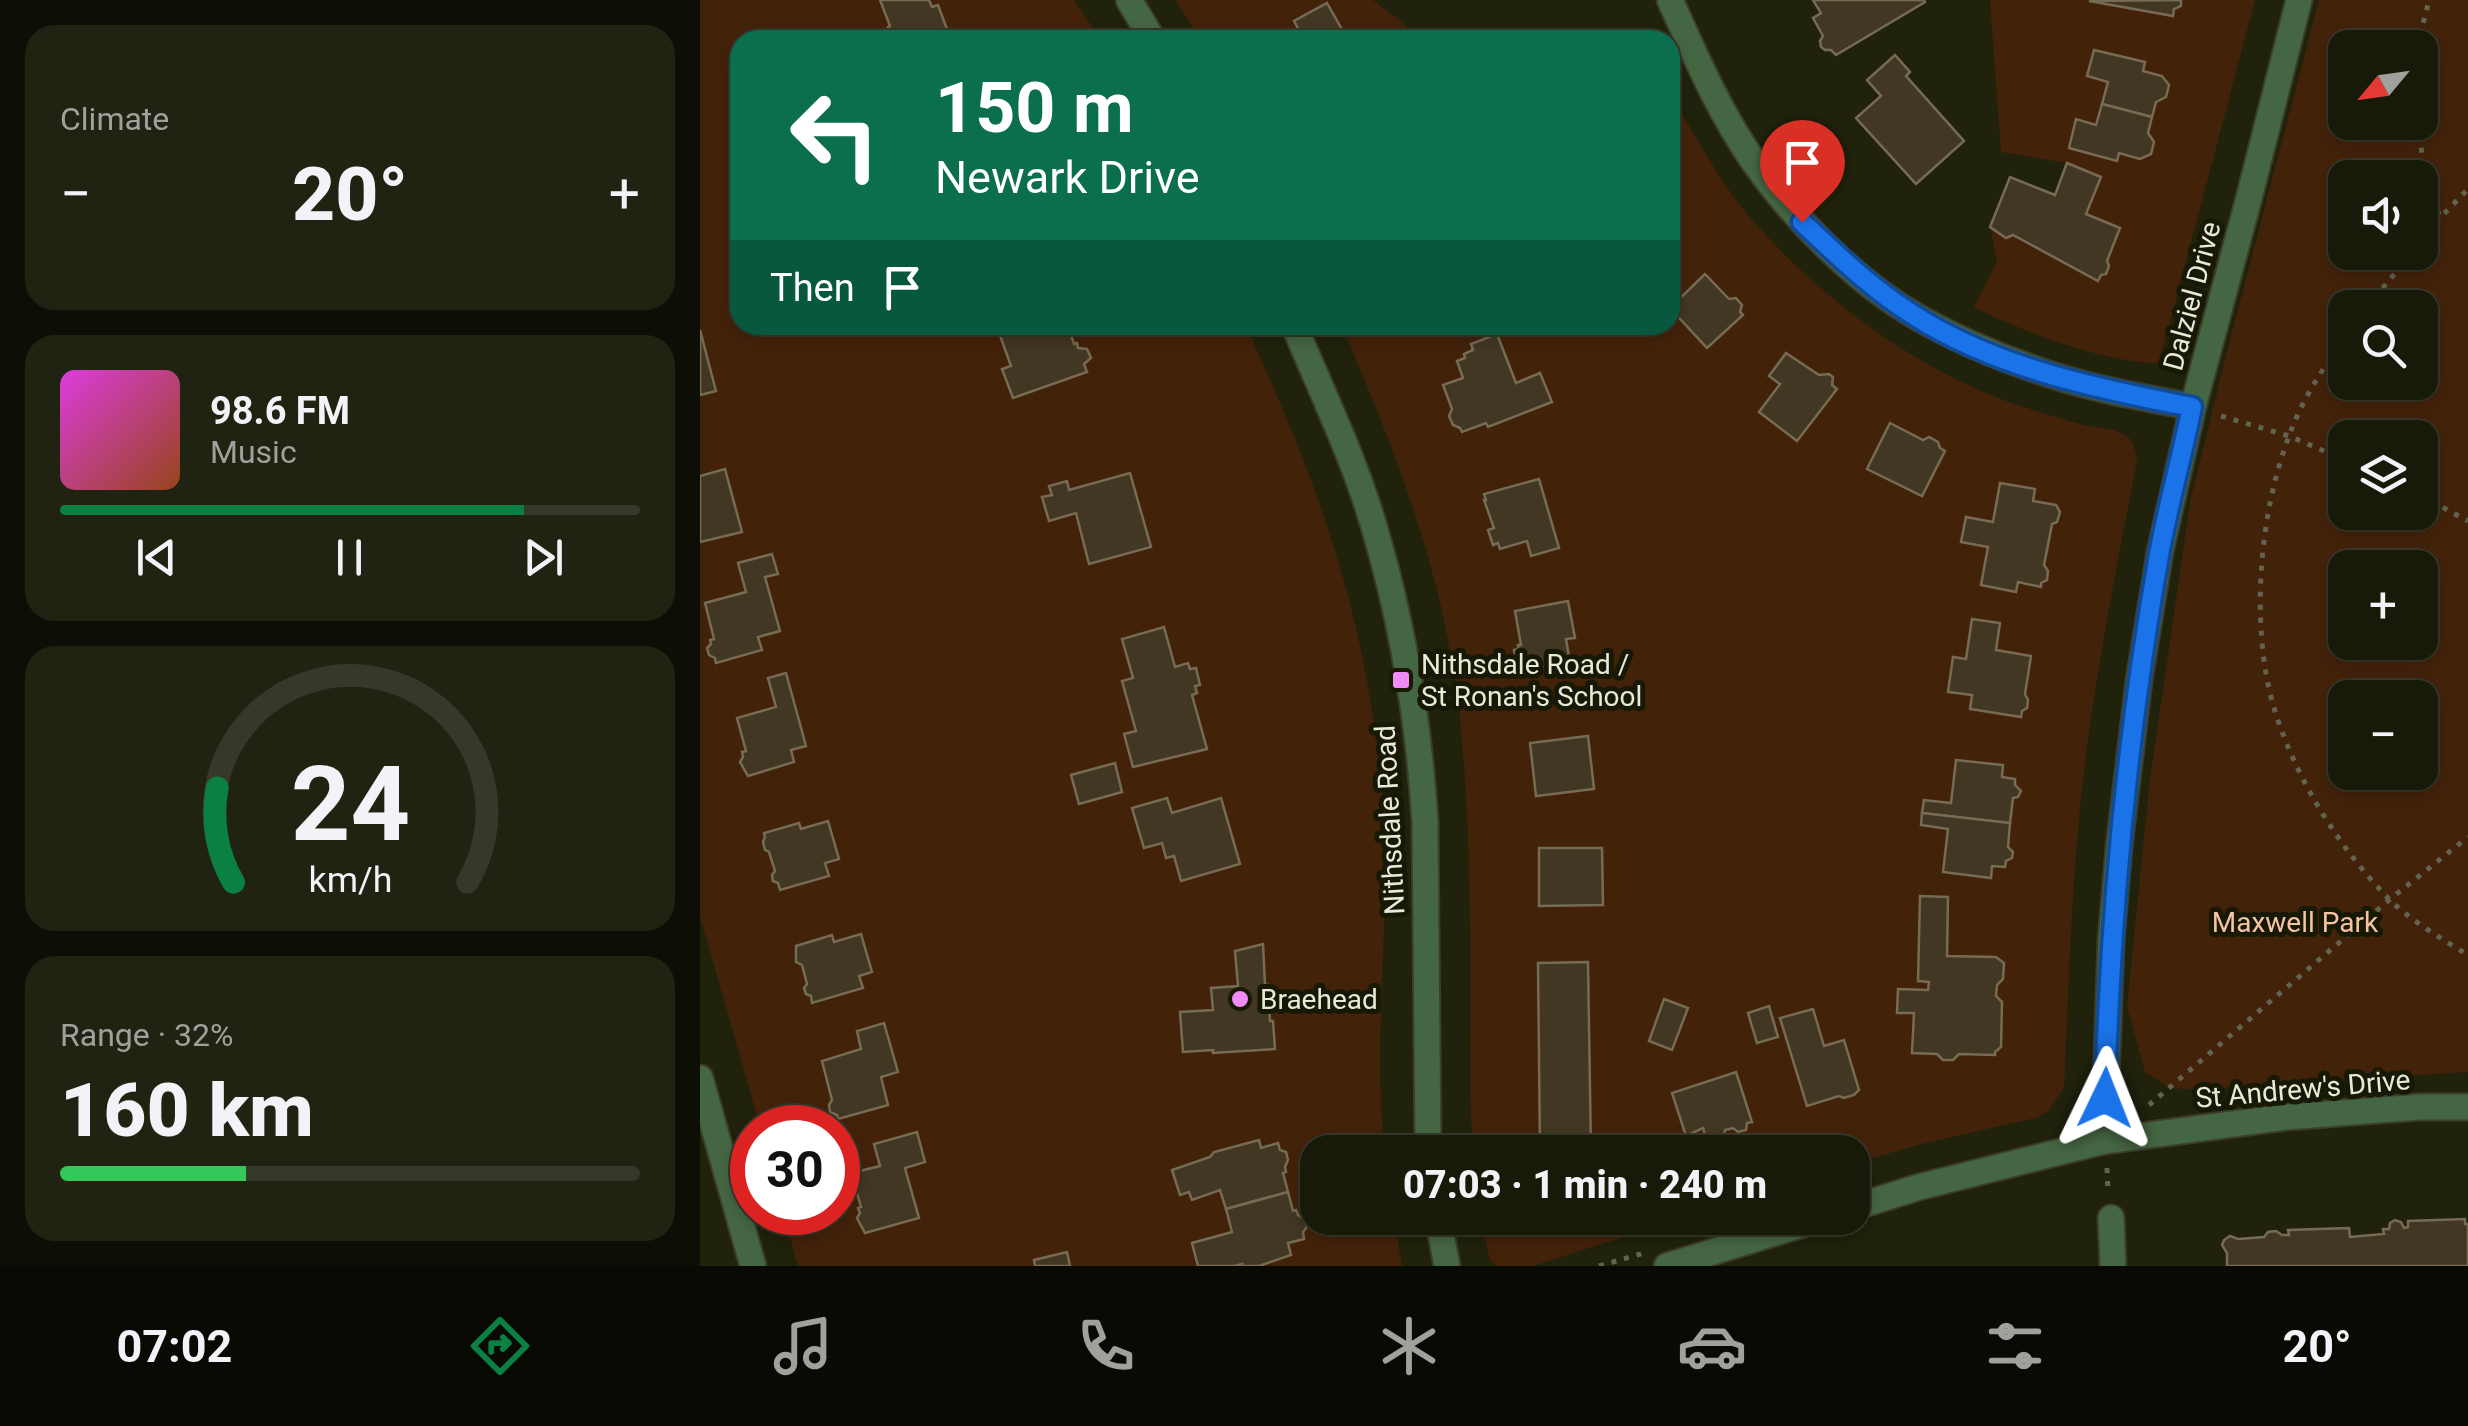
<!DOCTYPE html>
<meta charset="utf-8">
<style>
:root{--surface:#181a09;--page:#212312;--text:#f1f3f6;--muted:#9fa19c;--line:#36382a;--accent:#0b8043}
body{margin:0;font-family:Roboto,sans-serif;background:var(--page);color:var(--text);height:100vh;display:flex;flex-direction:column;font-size:38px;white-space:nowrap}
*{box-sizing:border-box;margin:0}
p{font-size:32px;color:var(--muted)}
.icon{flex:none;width:55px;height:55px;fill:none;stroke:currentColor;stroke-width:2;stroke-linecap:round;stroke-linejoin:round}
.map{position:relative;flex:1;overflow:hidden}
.side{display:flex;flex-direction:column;gap:25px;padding:25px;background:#0d0e05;width:700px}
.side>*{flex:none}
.top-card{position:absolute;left:30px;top:30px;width:950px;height:305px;border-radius:30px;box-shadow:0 5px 15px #0003,0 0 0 2px var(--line);background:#0b6e4f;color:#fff;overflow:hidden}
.needle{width:65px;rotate:241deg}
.tools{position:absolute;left:1628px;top:30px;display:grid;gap:20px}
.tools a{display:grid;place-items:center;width:110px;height:110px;border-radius:20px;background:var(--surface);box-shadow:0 5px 15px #0003,0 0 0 2px var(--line);font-size:50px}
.speed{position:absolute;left:30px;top:1105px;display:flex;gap:20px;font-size:50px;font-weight:700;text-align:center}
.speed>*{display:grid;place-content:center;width:130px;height:130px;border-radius:50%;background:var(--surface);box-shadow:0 5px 15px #0003,0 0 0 2px var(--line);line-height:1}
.speed .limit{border:15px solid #d22;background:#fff;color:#111}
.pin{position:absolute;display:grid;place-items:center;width:85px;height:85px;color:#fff;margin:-102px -42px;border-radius:50% 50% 50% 0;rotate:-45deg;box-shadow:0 0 10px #0007}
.pin .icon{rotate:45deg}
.me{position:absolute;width:110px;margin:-55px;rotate:2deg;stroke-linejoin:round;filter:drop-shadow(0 0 8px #0008)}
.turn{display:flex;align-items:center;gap:35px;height:210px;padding:0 40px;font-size:45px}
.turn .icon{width:130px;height:130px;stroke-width:2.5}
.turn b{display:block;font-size:70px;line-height:85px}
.then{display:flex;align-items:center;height:95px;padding:0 40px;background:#0003;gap:20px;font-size:38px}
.big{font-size:75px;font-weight:800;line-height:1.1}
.side .card{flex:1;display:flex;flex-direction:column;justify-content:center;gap:15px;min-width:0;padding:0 35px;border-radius:30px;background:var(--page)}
.side .dial{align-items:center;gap:0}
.dial svg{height:260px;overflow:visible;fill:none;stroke:var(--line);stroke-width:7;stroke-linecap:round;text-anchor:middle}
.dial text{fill:var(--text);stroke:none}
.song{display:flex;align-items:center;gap:30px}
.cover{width:120px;height:120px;border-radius:15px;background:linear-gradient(135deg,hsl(300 70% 55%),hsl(20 70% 35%))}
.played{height:10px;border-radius:5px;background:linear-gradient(90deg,var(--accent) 80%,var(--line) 80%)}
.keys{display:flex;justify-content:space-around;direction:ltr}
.heat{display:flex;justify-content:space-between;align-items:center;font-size:55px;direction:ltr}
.charge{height:15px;border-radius:8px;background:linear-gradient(90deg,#34c759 32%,var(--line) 0)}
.trip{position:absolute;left:600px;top:1135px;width:570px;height:100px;border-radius:30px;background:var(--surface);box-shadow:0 5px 15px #0003,0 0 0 2px var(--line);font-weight:800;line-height:100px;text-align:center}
.dock{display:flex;height:160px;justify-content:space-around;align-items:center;background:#0a0a04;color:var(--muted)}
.dock .icon{width:70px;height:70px}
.dock .active{color:var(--accent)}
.dock b{font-size:45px;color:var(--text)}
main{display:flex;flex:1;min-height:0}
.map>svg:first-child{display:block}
</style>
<main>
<section class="side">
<div class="card"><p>Climate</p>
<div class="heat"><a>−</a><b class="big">20°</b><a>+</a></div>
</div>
<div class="card">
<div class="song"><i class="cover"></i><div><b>98.6 FM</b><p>Music</p></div></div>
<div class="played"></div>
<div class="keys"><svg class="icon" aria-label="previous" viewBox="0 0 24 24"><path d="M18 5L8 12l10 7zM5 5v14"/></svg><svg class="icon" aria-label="pause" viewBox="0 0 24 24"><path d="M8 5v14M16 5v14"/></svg><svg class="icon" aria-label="next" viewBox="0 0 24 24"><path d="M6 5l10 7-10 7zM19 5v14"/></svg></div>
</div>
<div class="card dial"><svg viewBox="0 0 100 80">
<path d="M14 69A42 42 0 1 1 86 69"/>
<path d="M14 69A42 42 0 0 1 9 40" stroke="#0b8043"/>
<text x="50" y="56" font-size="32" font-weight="700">24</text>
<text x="50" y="72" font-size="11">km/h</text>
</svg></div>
<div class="card"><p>Range · 32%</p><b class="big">160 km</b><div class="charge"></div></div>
</section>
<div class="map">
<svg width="1768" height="1266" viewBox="0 0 1768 1266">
<rect width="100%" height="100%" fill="#20220c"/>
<g fill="#43220a" fill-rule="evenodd">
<path d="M0,0h374l27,40h-361v285h506c26,60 54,121 75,183 38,109 61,226 64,341 2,101 -12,203 0,303h-67v66h76l8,48h-604l-15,-53 55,-1v-84l-78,-1 -60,-211z"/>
<path d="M476,0h197l30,23 13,17h-216z"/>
<path d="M1290,0h265l-96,364c-61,-4 -131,-30 -185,-57l23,-46 -7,-34 16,11 8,-3 84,45 3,-5 5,-1 3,-8 -2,-5 13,-33 -34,-14 14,-38 -33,-13 -66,-11z"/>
<path d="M1619,0h149v1072l-177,10 -90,8 -31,-2 -25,-16 -18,-65 23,-228 40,-277 39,-158zM1645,48h75v74h-75zM1645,178h75v74h-75zM1645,308h75v74h-75zM1645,438h75v74h-75zM1645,568h75v74h-75zM1645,698h75v74h-75z"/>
<path d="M981,112c22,36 43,77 72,109 58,65 126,120 205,159 39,20 80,32 122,44 14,4 32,3 45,11 9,5 10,16 12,26 -19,98 -38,195 -51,293 -14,111 -17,223 -22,334l-15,22 -10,7 -118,27 -68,20 -1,-12h-379c-5,-71 -2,-142 -3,-213 0,-76 -3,-153 -11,-229 -15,-135 -64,-261 -118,-385h329v-207z"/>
<path d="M781,1218h202l-150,48h-35l-8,-5z"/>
</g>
<g fill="#423722" stroke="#776b54" stroke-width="2.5">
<path d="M180,0h49l3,7 6,-2 13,35h-56l-7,-13 2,-1z"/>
<path d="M1113,0h111l1,2 -89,53 -5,-5h-6l-4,-3 -1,-6 3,-5 -10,-18 8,-5z"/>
<path d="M1481,0v6l-7,3 -1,7 -84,-15z"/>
<path d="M627,3l21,37h-63l15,-8 -6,-11z"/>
<path d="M1394,50l51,12 -2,9 19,5 7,9 -3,12 -10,5 -4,15 -50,-13 6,-22 -21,-6z"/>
<path d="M1195,55l15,17 -4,4 58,65 -48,43 -60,-66 25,-22 -14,-16z"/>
<path d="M1402,104l50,13 -4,16 6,9 -3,12 -11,5 -21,-6 -2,8 -48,-13 7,-29 20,6z"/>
<path d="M1367,163l34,14 -15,37 34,14 -13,33 2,5 -3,8 -5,1 -3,6 -85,-46 -7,3 -16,-11 20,-50 45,18z"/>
<path d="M1005,274l24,25 7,-1 6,7 -2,7 3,3 -36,33 -37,-40z"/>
<path d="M299,325h71l-2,1 6,18 3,-1 1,5 9,1 4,9 -7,6 3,8 -74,26 -11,-29 9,-3 -13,-36 2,-1z"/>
<path d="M0,330l16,61 -16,4z"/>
<path d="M797,334l19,49 24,-10 12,29 -64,25 -2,-4 -24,9 -2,-4 -7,-3 -4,-9 3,-7 -9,-24 20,-7 -6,-17 8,-3 -1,-4 9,-4 -2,-6z"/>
<path d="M1086,353l33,22 10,-1 4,3 -1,8 5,4 -40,52 -38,-29 21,-28 -11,-8z"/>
<path d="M1190,423l33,17 6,-3 9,5 2,6 5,3 -23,45 -55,-27z"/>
<path d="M25,469l17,63 -42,10v-66z"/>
<path d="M430,473l21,74 -62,17 -13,-51 -27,8 -7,-24 10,-2 -3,-9 18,-5 2,9z"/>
<path d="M839,479l20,69 -28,8 -4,-15 -27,8 -2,-6 -5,2 -5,-15 6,-2 -10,-28h2l-2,-6z"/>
<path d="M1300,483l35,6 -2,12 23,4 4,7 -3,10 -5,2 -4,21 -4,20 4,6 -1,9 -6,3v4l-23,-5 -2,10 -35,-7 7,-38 -27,-5 5,-25 27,5z"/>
<path d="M72,554l6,20 -13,3 15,54 -22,6 4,13 -46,13 -1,-5 -6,-3 -2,-7 4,-4 -1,-4 4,-1 -9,-36 41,-11 -8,-29z"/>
<path d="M868,601l7,37 -9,1 4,23 -48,8 -1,-5h-4l-3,-15 4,-1v-4h3l-6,-34z"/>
<path d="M1272,619l28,4 -4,27 35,6 -6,38 3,6 -1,8 -5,3 -1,6 -51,-8 2,-14 -24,-3 5,-35 13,2z"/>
<path d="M464,627l11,40 13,-4 2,6 6,-1 4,17 -5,1 2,7 -5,2 15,54 -74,18 -9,-33 12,-3 -14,-50 11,-3 -11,-39z"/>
<path d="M86,673l20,73 -15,4 3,12 -46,14 -8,-14 3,-5 -1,-5 4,-1 -9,-33 39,-11 -8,-29z"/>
<path d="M888,736l6,53 -58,7 -6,-53z"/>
<path d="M1256,760l47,5 -1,12 13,2v6l6,6 -3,6 -5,1 -3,25 -88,-10 2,-13 27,3z"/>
<path d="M415,763l7,29 -43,12 -8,-29z"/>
<path d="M467,798l5,15 49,-15 19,66 -59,17 -7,-25 -8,2 -4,-15 -18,5 -12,-40z"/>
<path d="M1222,813l88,10 -2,24 5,5 -1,6 -6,3 -1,6 -13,-1 -1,12 -48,-6 5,-43 -27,-4z"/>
<path d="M128,821l11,38 -14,4 4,13 -49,14 -2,-7 -5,-2 -1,-6 3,-4 -6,-19 -4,-2 -2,-8 2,-5 -1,-4 35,-10 2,6z"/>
<path d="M839,848h63l1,57 -64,1z"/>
<path d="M1220,896l28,1 -1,59 49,1 8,6 -1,16 -6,6 -1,11 6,6 -1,45 -6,5v3l-36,-1 -6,6h-10l-6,-6 -25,-1 2,-40h-17l1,-24 30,1 1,-8 -11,-1z"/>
<path d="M161,934l11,38 -13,4 4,12 -51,15 -1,-7 -5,-2 -2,-6 3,-4 -5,-19 -6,-3v-16l36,-11 2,7z"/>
<path d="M563,944l2,41h3l2,36h3l2,28 -62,4v-3l-30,2 -3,-40 33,-2 -2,-22 27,-2 -3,-35z"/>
<path d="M888,962l3,190h-51l-2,-189z"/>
<path d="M964,999l24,9 -16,42 -23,-9z"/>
<path d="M1069,1006l9,31 -21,6 -9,-30z"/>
<path d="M1113,1009l11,37 20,-6 15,50 -5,5 -10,3 -5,-2 -32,10 -27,-88z"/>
<path d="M184,1023l14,49 -17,5 7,28 -50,14 -1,-4 -7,-3 -1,-7 3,-5 -10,-39 39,-12 -4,-18z"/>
<path d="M1036,1072l16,50 -5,1 -1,7 -8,2 -5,-4 -8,2 -1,7 -9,3 -5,-5 -4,2 -3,-9 -17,8 -14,-43z"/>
<path d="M217,1132l8,30 -20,6 14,50 -54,15 -8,-15 3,-5 -2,-5 3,-1 -10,-34 29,-7 -6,-22z"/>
<path d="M559,1140l2,8 17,-5 2,7 6,2 2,8 -3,7 1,5 -3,1 5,19 -62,17 -6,-19 -28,10 -3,-8 -9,3 -8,-25 38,-13 4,-5z"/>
<path d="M588,1192l5,19 3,-1 2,5 6,4 3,8 -4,5 1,7 -16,4 3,12 -32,11h-17v-2l-8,2h-36l-6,-23 40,-11 -6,-23z"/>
<path d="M1765,1219v5h3v42h-241v-13l-5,-8 2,-5 6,-4 8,3 26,-2 4,-5 8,-1 6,4h7l-1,-5 61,-2 1,9 34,-3 -1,-5h6l1,-6 5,-3 6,2 3,6 4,-1v-6z"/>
<path d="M367,1252l3,14h-35l-1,-6z"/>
</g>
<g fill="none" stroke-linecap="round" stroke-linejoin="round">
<g stroke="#3c3e29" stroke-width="29">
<g id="minor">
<path d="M970,0c25,55 49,112 84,162 40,57 104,122 165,156 37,21 77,38 118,52 50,18 104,27 156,37"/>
<path d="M0,1078l53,188"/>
<path d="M1404,1141l7,-200 8,-94 20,-167 21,-128 33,-145 56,-209 50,-198"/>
<path d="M1411,1218l2,48"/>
</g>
</g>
<g stroke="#3c3e29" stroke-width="29">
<g id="tertiary">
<path d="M429,0l24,40"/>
<path d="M594,325c29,70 63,139 83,212 27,93 42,189 48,285l3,330"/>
<path d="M1152,1208l67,-21 185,-46 182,-24 134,-10h48"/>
<path d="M738,1218l9,48"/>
<path d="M967,1266l156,-48"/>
</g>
</g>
<g stroke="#626451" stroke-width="5" stroke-dasharray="5 8" stroke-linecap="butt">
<path d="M1717,48l12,-48"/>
<path d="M1717,122l8,51 15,45"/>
<path d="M1720,244l20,-26 28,-29"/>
<path d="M1666,308l47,-56"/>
<path d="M1645,337c-22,31 -43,63 -56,99 -30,79 -39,191 -15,272 21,69 63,137 113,189 21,22 55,42 81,58"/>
<path d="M1521,416l68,20 56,24"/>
<path d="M1720,495l48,26"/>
<path d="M1449,1105l240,-205 79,-63"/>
<path d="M1407,1168l1,24"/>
<path d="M899,1266l45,-13"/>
</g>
<use href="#minor" stroke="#456643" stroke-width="25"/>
<use href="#tertiary" stroke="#456643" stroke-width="25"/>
</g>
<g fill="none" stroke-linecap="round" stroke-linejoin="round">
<g stroke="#114b97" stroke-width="25">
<path id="route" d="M1102,222c36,34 71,68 113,94 82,52 183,73 277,91 -10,49 -24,99 -33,148 -32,180 -49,361 -54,543"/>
</g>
<use href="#route" stroke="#1a73e8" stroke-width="18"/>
</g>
<g fill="#ef8bf7" stroke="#171904" stroke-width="4">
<rect x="691" y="670" width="20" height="20" rx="5"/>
<circle cx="540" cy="999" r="10"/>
</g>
<g text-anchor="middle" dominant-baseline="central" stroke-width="10" stroke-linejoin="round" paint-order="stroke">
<g font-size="28" fill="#e8e9dc" stroke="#171904">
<text transform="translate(1492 296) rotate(-75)">Dalziel Drive</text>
<text transform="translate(690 820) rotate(-93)">Nithsdale Road</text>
<text transform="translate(1603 1089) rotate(-5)">St Andrew's Drive</text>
</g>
<g font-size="28" fill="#e8e9dc" stroke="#171904" text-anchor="start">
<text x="721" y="664">Nithsdale Road /<tspan x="721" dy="32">St Ronan's School</tspan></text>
<text x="560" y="999">Braehead</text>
</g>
<g font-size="28" fill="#f6c4a4" stroke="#171904">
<text x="1595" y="922">Maxwell Park</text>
</g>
</g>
</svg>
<div class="tools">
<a><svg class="needle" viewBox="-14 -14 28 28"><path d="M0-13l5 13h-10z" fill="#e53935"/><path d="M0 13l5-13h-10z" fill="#9fa19c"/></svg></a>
<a><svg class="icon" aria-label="sound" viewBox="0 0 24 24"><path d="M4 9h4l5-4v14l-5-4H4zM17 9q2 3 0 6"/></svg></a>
<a><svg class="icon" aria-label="search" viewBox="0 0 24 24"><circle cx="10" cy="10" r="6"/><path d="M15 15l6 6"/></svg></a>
<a><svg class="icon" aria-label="layers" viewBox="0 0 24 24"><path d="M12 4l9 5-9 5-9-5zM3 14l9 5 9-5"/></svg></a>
<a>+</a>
<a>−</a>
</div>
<div class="speed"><div class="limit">30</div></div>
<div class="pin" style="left:1102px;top:222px;background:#d93025"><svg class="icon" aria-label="arrive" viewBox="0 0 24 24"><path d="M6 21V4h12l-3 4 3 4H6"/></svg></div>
<svg class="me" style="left:1405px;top:1098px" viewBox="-20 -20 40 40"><path d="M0-17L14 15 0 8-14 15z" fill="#1a73e8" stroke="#fff" stroke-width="4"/></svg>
<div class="trip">07:03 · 1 min · 240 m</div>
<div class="top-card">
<div class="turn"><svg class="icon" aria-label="left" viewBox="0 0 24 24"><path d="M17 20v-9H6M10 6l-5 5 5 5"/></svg><div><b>150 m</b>Newark Drive</div></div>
<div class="then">Then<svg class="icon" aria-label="arrive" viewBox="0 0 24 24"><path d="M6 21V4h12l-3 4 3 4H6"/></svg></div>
</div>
</div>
</main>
<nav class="dock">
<b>07:02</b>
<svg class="icon active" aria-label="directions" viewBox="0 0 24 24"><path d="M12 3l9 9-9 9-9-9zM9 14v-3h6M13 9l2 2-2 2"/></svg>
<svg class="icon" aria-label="music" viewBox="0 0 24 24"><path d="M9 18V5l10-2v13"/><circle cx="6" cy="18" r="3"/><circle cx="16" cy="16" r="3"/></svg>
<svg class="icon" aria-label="phone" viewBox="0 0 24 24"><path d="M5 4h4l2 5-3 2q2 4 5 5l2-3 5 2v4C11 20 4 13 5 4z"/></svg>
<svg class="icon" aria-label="climate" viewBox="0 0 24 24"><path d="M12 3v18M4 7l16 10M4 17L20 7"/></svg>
<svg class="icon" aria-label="car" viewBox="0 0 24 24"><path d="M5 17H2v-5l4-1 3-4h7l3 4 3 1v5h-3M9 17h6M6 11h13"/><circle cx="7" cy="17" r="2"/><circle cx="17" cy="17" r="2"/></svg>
<svg class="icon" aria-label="filters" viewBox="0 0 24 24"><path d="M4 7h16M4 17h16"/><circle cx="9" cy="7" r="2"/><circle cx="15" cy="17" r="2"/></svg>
<b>20°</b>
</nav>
